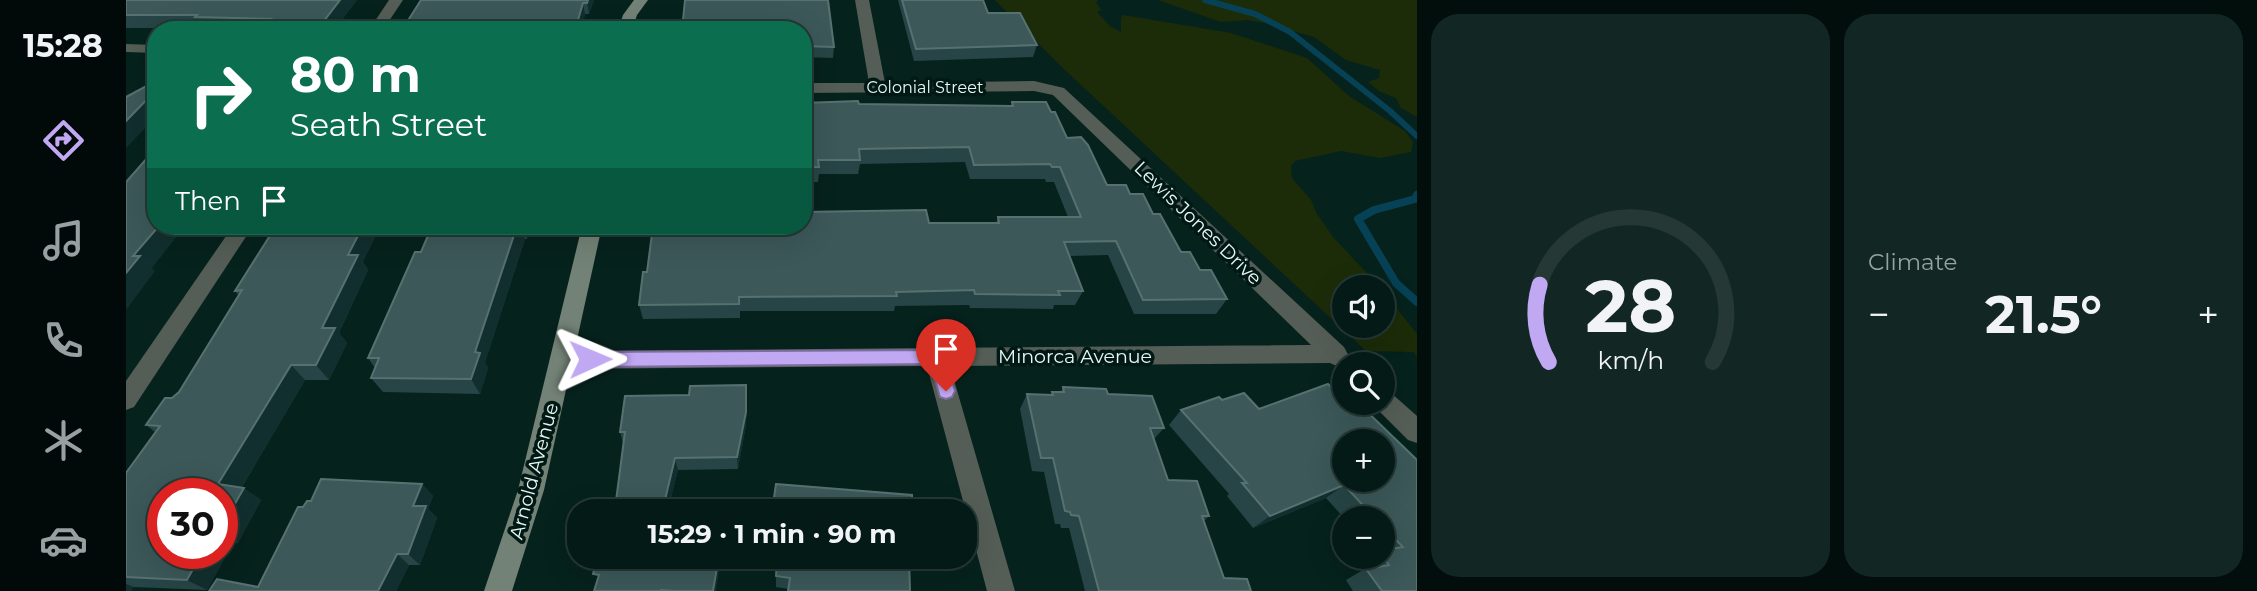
<!DOCTYPE html>
<meta charset="utf-8">
<style>
:root{--surface:#041a16;--page:#122723;--text:#f1f3f6;--muted:#97a1a1;--line:#253835;--accent:#c1a8f3}
body{margin:0;font-family:Montserrat,sans-serif;background:var(--page);color:var(--text);height:100vh;display:flex;flex-direction:column;font-size:26px;white-space:nowrap}
*{box-sizing:border-box;margin:0}
p{font-size:23px;color:var(--muted)}
.icon{flex:none;width:38px;height:38px;fill:none;stroke:currentColor;stroke-width:2;stroke-linecap:round;stroke-linejoin:round}
.map{position:relative;flex:1;overflow:hidden}
.side{display:flex;flex-direction:column;gap:14px;padding:14px;background:#020e0c;width:840px}
.side>*{flex:none}
.guide{position:absolute;left:21px;top:21px;width:665px;height:214px;border-radius:28px;box-shadow:0 7px 28px #0002,0 0 0 2px var(--line);background:#0b6e4f;color:#fff;overflow:hidden}
.controls{position:absolute;left:1206px;top:275px;display:grid;gap:14px}
.controls a{display:grid;place-items:center;width:63px;height:63px;border-radius:50%;background:var(--surface);box-shadow:0 7px 28px #0002,0 0 0 2px var(--line);font-size:35px}
.speed{position:absolute;left:21px;top:478px;display:flex;gap:14px;font-size:35px;font-weight:700;text-align:center}
.speed>*{display:grid;place-content:center;width:91px;height:91px;border-radius:50%;background:var(--surface);box-shadow:0 7px 28px #0002,0 0 0 2px var(--line);line-height:1}
.speed .limit{border:10px solid #d22;background:#fff;color:#111}
.pin{position:absolute;display:grid;place-items:center;width:60px;height:60px;color:#fff;margin:-72px -30px;border-radius:50% 50% 50% 0;rotate:-45deg;box-shadow:0 0 7px #0007}
.pin .icon{rotate:45deg}
.me{position:absolute;width:77px;margin:-38px;rotate:89deg;stroke-linejoin:round;filter:drop-shadow(0 0 5px #0008)}
.turn{display:flex;align-items:center;gap:24px;height:147px;padding:0 28px;font-size:32px}
.turn .icon{width:91px;height:91px;stroke-width:2.5}
.turn b{display:block;font-size:49px;line-height:60px}
.then{display:flex;align-items:center;height:66px;padding:0 28px;background:#0003;gap:14px;font-size:26px}
.big{font-size:52px;font-weight:700;line-height:1.1}
.side .tile{flex:1;display:flex;flex-direction:column;justify-content:center;gap:10px;min-width:0;padding:0 24px;border-radius:28px;background:var(--page)}
.side .dial{align-items:center;gap:0}
.dial svg{height:182px;overflow:visible;fill:none;stroke:var(--line);stroke-width:7;stroke-linecap:round;text-anchor:middle}
.dial text{fill:var(--text);stroke:none}
.heat{display:flex;justify-content:space-between;align-items:center;font-size:38px;direction:ltr}
.side .tiles{flex:1;display:grid;gap:14px;grid-template-columns:repeat(2,1fr)}
.trip{position:absolute;left:441px;top:499px;width:410px;height:70px;border-radius:28px;background:var(--surface);box-shadow:0 7px 28px #0002,0 0 0 2px var(--line);font-weight:700;line-height:70px;text-align:center}
main{display:flex;flex:1;min-height:0}
.tabs{display:flex;flex-direction:column;width:126px;justify-content:space-around;align-items:center;background:#020a09;color:var(--muted)}
.tabs .icon{width:49px;height:49px}
.tabs .selected{color:var(--accent)}
.tabs b{font-size:32px;color:var(--text)}
.map>svg:first-child{display:block}
</style>
<main>
<nav class="tabs">
<b>15:28</b>
<svg class="icon selected" aria-label="directions" viewBox="0 0 24 24"><path d="M12 3l9 9-9 9-9-9zM9 14v-3h6M13 9l2 2-2 2"/></svg>
<svg class="icon" aria-label="music" viewBox="0 0 24 24"><path d="M9 18V5l10-2v13"/><circle cx="6" cy="18" r="3"/><circle cx="16" cy="16" r="3"/></svg>
<svg class="icon" aria-label="phone" viewBox="0 0 24 24"><path d="M5 4h4l2 5-3 2q2 4 5 5l2-3 5 2v4C11 20 4 13 5 4z"/></svg>
<svg class="icon" aria-label="climate" viewBox="0 0 24 24"><path d="M12 3v18M4 7l16 10M4 17L20 7"/></svg>
<svg class="icon" aria-label="car" viewBox="0 0 24 24"><path d="M5 17H2v-5l4-1 3-4h7l3 4 3 1v5h-3M9 17h6M6 11h13"/><circle cx="7" cy="17" r="2"/><circle cx="17" cy="17" r="2"/></svg>
</nav>
<div class="map">
<svg width="1291" height="591" viewBox="0 0 1291 591">
<rect width="100%" height="100%" fill="#06221d"/>
<g fill="#1c2c09">
<path d="M869,0h103l-2,2 5,8 -4,2 13,14 11,6v-14l2,-3 108,18 76,25 42,38 56,35 8,11 -2,10 -31,6 -39,-7 -46,10 -4,5 1,12 19,22 6,14 16,23 47,50h-36v39h38l1,-35 34,43v24l-3,-6 -48,-1 -300,-280z"/>
<path d="M1032,0h259v117l-16,-9 -5,-10 -17,-7 -11,-9 11,-4 1,-8 -34,-10 -32,-23 -49,-14 -17,-3 -27,2z"/>
</g>
<g fill="none" stroke-linecap="round" stroke-linejoin="round">
<path stroke="#064155" stroke-width="6" d="M1079,0l50,14 35,18 100,79 27,25"/>
<path stroke="#064155" stroke-width="8" d="M1291,195l-2,4 -41,11 -16,9 38,64 21,19"/>
<g fill="#545d56" fill-rule="evenodd">
<path d="M263,0h14l-20,30h-14z"/>
<path d="M729,0h14l16,83 149,-2 30,7 280,259 6,11 -3,6 -8,3 -9,-4 -380,3 65,225h-28l-60,-225 -365,3 -8,-2 -3,-7 3,-7 8,-2 749,-6 -258,-250 -19,-4 -231,2v-10h66z"/>
<path d="M0,44l30,1v8l-30,-1z"/>
<path d="M107,226h20l-119,181 -8,3v-29z"/>
<path d="M1256,389l8,3 27,24v27l-9,-3 -34,-34 -2,-4h10z"/>
</g>
<g fill="#738277" fill-rule="evenodd">
<path d="M508,0h14l-11,15 -5,15h-14l5,-15z"/>
<path d="M456,226h20l-58,264 -32,101h-28l34,-101z"/>
</g>
</g>
<g fill="#274546" fill-rule="evenodd">
<path d="M0,0h231l-23,30h-131l-1,-2h-76z"/>
<path d="M295,0h173l-5,14h-4l-4,16h-179z"/>
<path d="M772,0h85l5,13 49,32 -4,12 -119,4z"/>
<path d="M677,30l31,17 -1,11 -30,-1z"/>
<path d="M886,102l39,10 16,26 40,47 23,9 23,20 28,38 19,18 27,29 -11,15h-82l-26,-59 -38,1 13,35 -8,14h-21l-1,4 -83,-1 -1,-3 -74,1 -1,5h-154v7l-97,1 -4,-14 8,-33 282,-49h67l2,-6h70l-14,-35h-8l-1,-3h-75l-5,-17 -105,2 -2,10h-39l-1,8h-15v-79l208,3z"/>
<path d="M306,226h99l-4,13h-2l-40,123 3,6 -8,26 -97,-2 -12,-14 4,-10 -7,-10 53,-106z"/>
<path d="M237,262l5,8 -29,63 8,10 -18,37h-24l-63,107 19,13 -23,43h-5l-26,47 -73,-3 -8,4v-118l29,-41 -9,-7 33,-33 60,-96 -4,-5zM96,494v59h-59z"/>
<path d="M937,387l45,7 56,34 -10,11 14,41 41,36 -5,5 20,57 27,13h-166l-16,-63h-8l-1,-4h-5l-11,-52 -12,-1 -12,-62 7,-15 23,1 2,-3h9z"/>
<path d="M1210,392l21,10 60,189h-64l-7,-11 17,-10 -5,-8 11,-6h13v-38h-38l-18,-20 -73,30 -26,-32 2,-2 -60,-69 12,-15 41,-10 37,9z"/>
<path d="M563,395l58,3 -1,27 -8,44 -60,1 -8,31h-54l7,-58 -3,-11z"/>
<path d="M296,484l11,12 -5,13 9,9 -17,47h-11l-13,26h-187l49,-4 45,-80 8,-6z"/>
<path d="M783,556l-120,33 -13,-2v-17h-10l-1,-12z"/>
</g>
<g fill="#112f2e">
<path d="M214,0h17l-23,30h-17z"/>
<path d="M462,0h6l-5,14 -2,-11z"/>
<path d="M457,3l2,11 -4,16h-6z"/>
<path d="M30,90v27l-30,31v-27z"/>
<path d="M33,226h26l-33,42 3,3 -29,39v-37l7,-17z"/>
<path d="M237,226h18l-18,36 5,8 -29,63 8,10 -18,37 -13,-15 6,-37 26,-73z"/>
<path d="M391,226h3l5,13 -40,123 3,6 -8,26 -9,-15 4,-27z"/>
<path d="M396,226h9l-4,13z"/>
<path d="M165,365l14,15 -69,117 -18,-13z"/>
<path d="M620,385v40l-8,44 -1,-12z"/>
<path d="M549,458l3,12 -10,41 -3,-11z"/>
<path d="M296,484l11,12 -5,13 9,9 -17,47 -12,-11 5,-48z"/>
<path d="M1218,485l-18,13 -73,30 17,-12z"/>
<path d="M118,488l17,12 -23,43 -16,-10v-7z"/>
<path d="M96,536l11,7 -26,47 -20,-10 15,-27h20z"/>
<path d="M271,554l12,11 -13,26h-18z"/>
<path d="M593,556h3l-6,35h-3z"/>
<path d="M0,584l8,3 -3,4h-5z"/>
</g>
<g fill="#3c5859" stroke="#577171" stroke-width="2" fill-rule="evenodd">
<path d="M0,0h214l-23,30h-55l9,-11 -76,-2 2,-2h-71z"/>
<path d="M295,0h167l-1,3h-4l-8,27h-173z"/>
<path d="M559,0h143l6,47 -31,-1v-16h-121z"/>
<path d="M776,0h81l5,13h32l17,32 -121,4z"/>
<path d="M30,81v9l-30,31v-24z"/>
<path d="M732,101l1,3 154,2 -1,-4h34l5,10h4l12,26 14,-1 7,8 19,40h19l4,9h13l10,20h7l21,38h9l10,18h11l16,29 -84,1 -27,-59 -52,1 19,49h-25l2,4 -85,-1 -1,-4 -78,2 1,4 -158,1v7l-100,1 4,-33h4l6,-46h150v-14l123,-2 3,13h70l-1,-6h83l-21,-50h-8l-2,-3 -76,1 -5,-18 -110,2 1,11h-42l1,7h-16v-64z"/>
<path d="M30,148v78h3l-26,30h7l-14,17v-91z"/>
<path d="M150,226h87l-15,29h10l-36,73h13l-19,37h-25l-73,119 26,4 -22,38v-32h-59v59h39l-15,27 -61,-3v-104l34,-47 -14,-1 19,-27h7l7,-6 63,-102 -7,1z"/>
<path d="M306,226h85l-42,126 5,1 -9,26 -100,-1 8,-20h-11l47,-106h6z"/>
<path d="M1202,384l8,8 7,-3 1,13h13l60,58v131h-35l-16,-22 23,-4 -7,-9v-6l21,-3 -21,-21v-8h-7l-31,-33 -74,31 -28,-33h5l-66,-73 38,-13 3,3 22,-7 15,16zM1218,441h38v39h-38z"/>
<path d="M620,385v27l-9,45 -62,1 -10,42 60,9v2h-117l3,-10h5l9,-69h-5l5,-36 64,-1 1,-9z"/>
<path d="M937,387l43,2 2,5 44,2 12,32h-14l18,52 29,1 12,35h-7l22,62 23,1 4,12h-152l-20,-75 -8,-1 -1,-3 -5,-1 -12,-53h-12l-14,-64 26,1 -1,-3h12z"/>
<path d="M195,479l101,5 -9,22h13l-18,48h-11l-19,37h-169l8,-12 41,8 40,-80h5l4,-6h4z"/>
<path d="M650,484l136,11v16h-140z"/>
<path d="M472,556h121l-6,35h-38l-14,-1v1h-67l5,-16 -6,-1z"/>
<path d="M640,556h143l1,35h-122l2,-13 -14,-2 1,-17 -12,-1z"/>
</g>
<path fill="#c1a8f3" stroke="#7d6d9e" stroke-width="2" d="M810,350l6,2 3,5 10,34 -3,6 -6,2 -6,-2 -10,-33 -340,3 -6,-3 -3,-5 3,-5 6,-2z"/>
<g text-anchor="middle" dominant-baseline="central" stroke-width="7" stroke-linejoin="round" paint-order="stroke">
<g font-size="16" fill="#e8f8f4" stroke="#001914">
<text x="799" y="87">Colonial Street</text>
</g>
<g font-size="19" fill="#e8f8f4" stroke="#001914">
<text transform="translate(1072 223) rotate(44)">Lewis Jones Drive</text>
<text x="949" y="356">Minorca Avenue</text>
<text transform="translate(408 471) rotate(-75)">Arnold Avenue</text>
</g>
</g>
</svg>
<div class="controls">
<a><svg class="icon" aria-label="sound" viewBox="0 0 24 24"><path d="M4 9h4l5-4v14l-5-4H4zM17 9q2 3 0 6"/></svg></a>
<a><svg class="icon" aria-label="search" viewBox="0 0 24 24"><circle cx="10" cy="10" r="6"/><path d="M15 15l6 6"/></svg></a>
<a>+</a>
<a>−</a>
</div>
<div class="speed"><div class="limit">30</div></div>
<div class="pin" style="left:820px;top:391px;background:#d93025"><svg class="icon" aria-label="arrive" viewBox="0 0 24 24"><path d="M6 21V4h12l-3 4 3 4H6"/></svg></div>
<svg class="me" style="left:464px;top:359px" viewBox="-20 -20 40 40"><path d="M0-17L14 15 0 8-14 15z" fill="#c1a8f3" stroke="#fff" stroke-width="4"/></svg>
<div class="trip">15:29 · 1 min · 90 m</div>
<div class="guide">
<div class="turn"><svg class="icon" aria-label="right" viewBox="0 0 24 24"><path d="M7 20v-9h11M14 6l5 5-5 5"/></svg><div><b>80 m</b>Seath Street</div></div>
<div class="then">Then<svg class="icon" aria-label="arrive" viewBox="0 0 24 24"><path d="M6 21V4h12l-3 4 3 4H6"/></svg></div>
</div>
</div>
<section class="side">
<div class="tiles">
<div class="tile dial"><svg viewBox="0 0 100 80">
<path d="M14 69A42 42 0 1 1 86 69"/>
<path d="M14 69A42 42 0 0 1 10 35" stroke="#c1a8f3"/>
<text x="50" y="56" font-size="32" font-weight="700">28</text>
<text x="50" y="72" font-size="11">km/h</text>
</svg></div>
<div class="tile"><p>Climate</p>
<div class="heat"><a>−</a><b class="big">21.5°</b><a>+</a></div>
</div>
</div>
</section>
</main>
